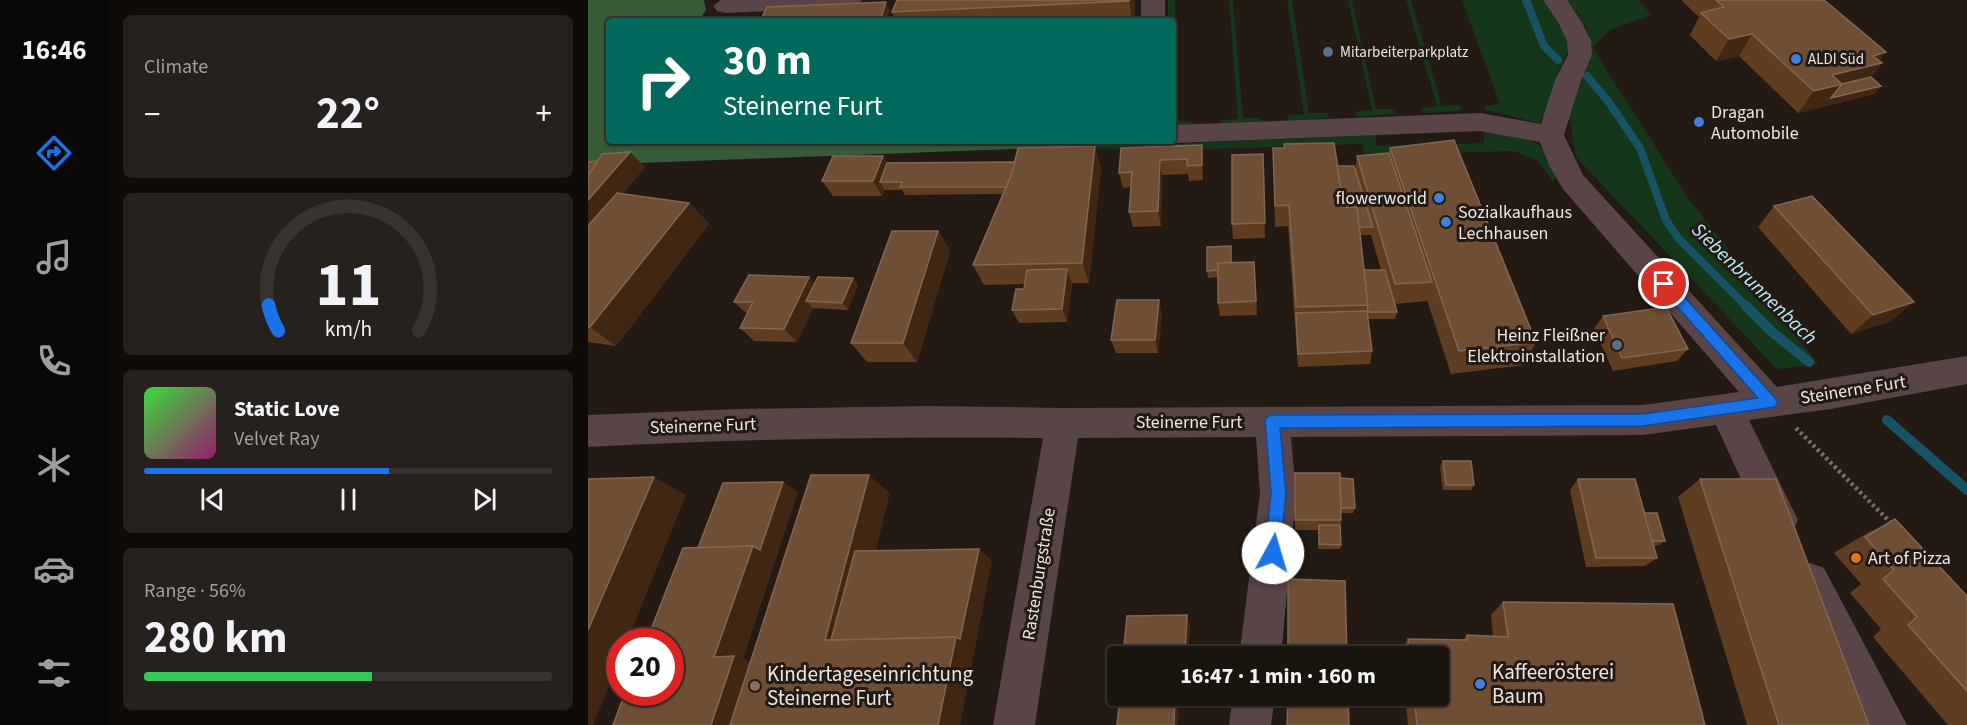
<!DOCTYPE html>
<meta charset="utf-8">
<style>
:root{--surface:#1a140f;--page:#27211d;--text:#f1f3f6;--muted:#9f9e9e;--line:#38332f;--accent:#1a73e8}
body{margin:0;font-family:"Source Sans 3",sans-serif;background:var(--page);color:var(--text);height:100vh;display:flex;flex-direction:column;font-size:22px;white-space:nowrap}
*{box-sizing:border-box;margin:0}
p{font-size:20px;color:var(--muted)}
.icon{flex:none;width:33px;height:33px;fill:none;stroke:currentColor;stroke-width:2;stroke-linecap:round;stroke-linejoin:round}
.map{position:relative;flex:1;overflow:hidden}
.sheet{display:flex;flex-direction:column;gap:15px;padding:15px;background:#0e0b08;width:480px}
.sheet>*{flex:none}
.hud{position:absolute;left:18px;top:18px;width:570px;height:126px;border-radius:6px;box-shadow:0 2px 4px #0004,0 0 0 2px var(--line);background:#00695c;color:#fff;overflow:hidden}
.speed{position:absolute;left:18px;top:628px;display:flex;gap:12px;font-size:30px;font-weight:700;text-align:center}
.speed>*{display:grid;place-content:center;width:78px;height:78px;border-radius:50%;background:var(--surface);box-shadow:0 2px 4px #0004,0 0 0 2px var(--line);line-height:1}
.speed .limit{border:9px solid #d22;background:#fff;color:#111}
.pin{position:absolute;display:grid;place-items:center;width:51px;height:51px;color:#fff;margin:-26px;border:3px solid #fff;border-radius:50%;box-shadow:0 2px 6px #0007}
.me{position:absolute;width:66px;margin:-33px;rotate:6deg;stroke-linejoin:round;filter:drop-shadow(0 0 4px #0008)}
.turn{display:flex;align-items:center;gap:21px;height:126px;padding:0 18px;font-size:27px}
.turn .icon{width:78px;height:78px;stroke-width:2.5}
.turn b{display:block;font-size:42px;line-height:51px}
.big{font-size:45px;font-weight:700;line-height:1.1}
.sheet .widget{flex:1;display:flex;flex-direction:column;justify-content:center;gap:9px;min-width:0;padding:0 21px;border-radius:9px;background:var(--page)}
.sheet .dial{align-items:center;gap:0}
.dial svg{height:156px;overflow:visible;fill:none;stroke:var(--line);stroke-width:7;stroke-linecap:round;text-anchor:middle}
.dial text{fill:var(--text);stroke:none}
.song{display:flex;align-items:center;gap:18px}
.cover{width:72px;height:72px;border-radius:9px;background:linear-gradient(135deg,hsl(120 70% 55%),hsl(320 70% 35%))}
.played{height:6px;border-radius:3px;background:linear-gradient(90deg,var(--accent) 60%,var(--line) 60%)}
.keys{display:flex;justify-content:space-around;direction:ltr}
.heat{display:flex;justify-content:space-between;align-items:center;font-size:33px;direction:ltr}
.charge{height:9px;border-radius:4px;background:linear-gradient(90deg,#34c759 56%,var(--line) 0)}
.trip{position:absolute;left:519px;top:646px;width:342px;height:60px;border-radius:6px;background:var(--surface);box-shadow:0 2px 4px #0004,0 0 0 2px var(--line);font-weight:700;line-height:60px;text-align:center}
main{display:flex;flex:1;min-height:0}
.tabs{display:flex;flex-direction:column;width:108px;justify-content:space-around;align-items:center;background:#0a0806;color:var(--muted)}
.tabs .icon{width:42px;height:42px}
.tabs .current{color:var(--accent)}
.tabs b{font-size:27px;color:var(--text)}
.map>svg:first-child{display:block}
</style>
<main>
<nav class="tabs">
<b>16:46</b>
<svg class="icon current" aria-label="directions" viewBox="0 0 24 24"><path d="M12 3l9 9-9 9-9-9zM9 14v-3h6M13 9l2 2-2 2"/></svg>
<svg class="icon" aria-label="music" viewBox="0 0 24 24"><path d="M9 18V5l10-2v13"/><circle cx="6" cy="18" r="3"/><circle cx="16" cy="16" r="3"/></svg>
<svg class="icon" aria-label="phone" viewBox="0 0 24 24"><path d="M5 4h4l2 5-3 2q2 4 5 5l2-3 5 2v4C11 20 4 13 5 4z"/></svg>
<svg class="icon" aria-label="climate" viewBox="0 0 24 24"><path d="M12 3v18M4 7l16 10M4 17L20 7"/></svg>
<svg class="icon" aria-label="car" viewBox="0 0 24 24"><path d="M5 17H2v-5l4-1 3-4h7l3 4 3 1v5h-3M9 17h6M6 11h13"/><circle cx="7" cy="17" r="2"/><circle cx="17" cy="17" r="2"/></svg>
<svg class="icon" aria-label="filters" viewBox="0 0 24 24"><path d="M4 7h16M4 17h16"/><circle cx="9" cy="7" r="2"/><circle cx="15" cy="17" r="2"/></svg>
</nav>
<section class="sheet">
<div class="widget"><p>Climate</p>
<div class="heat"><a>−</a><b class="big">22°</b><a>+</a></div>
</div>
<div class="widget dial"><svg viewBox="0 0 100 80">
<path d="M14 69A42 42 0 1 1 86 69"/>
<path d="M14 69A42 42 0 0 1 9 56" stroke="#1a73e8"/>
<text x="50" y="56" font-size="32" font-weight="700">11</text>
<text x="50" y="72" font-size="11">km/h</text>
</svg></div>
<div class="widget">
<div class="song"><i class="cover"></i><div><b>Static Love</b><p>Velvet Ray</p></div></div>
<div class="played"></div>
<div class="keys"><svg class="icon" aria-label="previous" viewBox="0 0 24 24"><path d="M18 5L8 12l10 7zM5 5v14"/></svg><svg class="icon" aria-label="pause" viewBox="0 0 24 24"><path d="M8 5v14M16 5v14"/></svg><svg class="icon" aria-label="next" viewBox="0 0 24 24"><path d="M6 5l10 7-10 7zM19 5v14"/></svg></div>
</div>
<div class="widget"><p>Range · 56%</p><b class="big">280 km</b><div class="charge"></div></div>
</section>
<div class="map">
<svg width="1379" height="725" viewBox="0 0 1379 725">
<rect width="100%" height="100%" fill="#231a14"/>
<g fill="#153619">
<path d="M580,0h7l2,120 16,2 4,3 -15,3 -9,-3v-104h-5z"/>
<path d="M641,0h4l10,118h17l2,4 -42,2 2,-4 16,-1z"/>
<path d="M699,0h5l17,113h17l2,1 -1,4 -37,3 -4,-2 3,-4 15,-1z"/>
<path d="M760,0h4l24,109h18l2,1 -1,4 -36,3 -5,-3 3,-3 15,-1z"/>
<path d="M818,0h5l31,106 16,-1 4,3 -2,3 -35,2 -5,-2 3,-3 14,-2z"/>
<path d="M874,0h85l22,36v15l-11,20 -11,39 -8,13 -54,-13v-4l15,-2z"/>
<path d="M978,0h72l14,15 -40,14 -20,18 96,151 130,166 -41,5 -201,-212c-4,-22 -10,-47 -3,-70 3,-9 9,-17 13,-25 11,-25 -3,-43 -20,-62z"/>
<path d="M897,131c19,4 52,5 63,23 4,7 6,16 9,23l-4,5 -14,-21 -26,-10 -148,4 -3,-11 -217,7 -83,-4c25,-13 62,-6 90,-2l223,-10 2,11 106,-3z"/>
</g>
<path fill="#375a39" d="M0,0h116l2,10 -7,11h-90v120h465l-12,6 -474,18z"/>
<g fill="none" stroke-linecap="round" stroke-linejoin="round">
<g stroke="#175365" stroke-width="8">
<path d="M938,0l18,46 14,14"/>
<path d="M999,76l21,25 32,47 26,72 13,19 69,69"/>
</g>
<g stroke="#175365" stroke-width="10">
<path d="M1158,306l25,25 38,31"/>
<path d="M1299,420l80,70"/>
</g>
<path stroke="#726a64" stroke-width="4.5" stroke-dasharray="3 3" stroke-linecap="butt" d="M1208,428l97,97"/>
<g fill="#594448" fill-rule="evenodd">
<path d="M133,0h141l-4,5 -8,2 -125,6 -8,-2 -4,-5z"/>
<rect x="553" y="0" width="24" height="21"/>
<path d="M955,0h24l15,22 9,19 1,14 -11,25 -17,55 19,40 194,212 190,-31v28l-136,25 -82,11 49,100 -6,13 -13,5 -13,-5 -50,-108 -73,10 -352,2 5,56 -15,164h-42l21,-164 -4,-56 -178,1 -43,287h-42l50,-287c-152,-2 -303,1 -455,9v-32l151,-6 189,-3 135,2 580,-3 96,-13 -176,-203 -13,-22 -10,-25 -60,-11 -307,12 -8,-2h8v-16l307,-12 61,11 14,-44 13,-25 -1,-14 -9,-19z"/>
<path d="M1222,563l14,5 83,157h-44l-36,-67 -36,-76 5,-14z"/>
<path d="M645,696h42l-4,29h-42z"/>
</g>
</g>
<g fill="#5f3d21" fill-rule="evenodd">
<path d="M309,0h238l-1,21h-238l-4,-9z"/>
<path d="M1093,0h143l58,63 -11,14 10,9 -7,8 -76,19 -59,-57 -23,5 -26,-26 9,-18z"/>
<path d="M614,145l1,15v20l-14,1 -1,-7 -26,1 -1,51 -28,1 -4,-15 2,-25 -8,1 -4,-15z"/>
<path d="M685,148l82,23 2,-15 32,-3 1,-5 146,194 -12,23 -73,9 -24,-74 -1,1 -31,3 2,8 -2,7h-27l4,32 -2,13 -72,3 -10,-141 -13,1zM772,235h11l10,35h-17z"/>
<path d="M675,154l2,84 -32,1 -1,-15z"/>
<path d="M295,156l4,7 214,4 -12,116h-17l-5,39 -48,1 -7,-13 12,-21 1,-5 -41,1 -11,-20 30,-71 -98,1 -3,-5h-17l-3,6h-49l-11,-15z"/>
<path d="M0,162l57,5 -23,27 67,9 20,21 -93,122 -28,-4z"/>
<path d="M1186,206l117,115 -40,13 -93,-107z"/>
<path d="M350,231l12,20 -33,111h-50l-16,-19z"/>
<path d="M666,262l3,53 -37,1 -2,-13v-26l-10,1 -1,-7 24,-8z"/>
<path d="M265,278l5,7 -10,25 -35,-2 -16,34 -43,-1 -14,-13 7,-14 -13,-12 81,-18z"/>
<path d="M574,313l-4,40h-42l-5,-13z"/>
<path d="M1015,316l85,33 -11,12 -64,10 -19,-42z"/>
<path d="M855,461l31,24 -3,5h-28l-3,-24z"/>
<path d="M707,473l45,5 15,30 -2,5h-12v32l-1,4h-22v-19h-23z"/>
<path d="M990,479l66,34 21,28 -6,4 -6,1 4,12 -12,8 -59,1 -16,-77z"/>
<path d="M1112,479l169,246h-122l-69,-228z"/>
<path d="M1307,519l72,77v129h-19l-75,-88 8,-8 -31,-36 11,-9 -27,-31 28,-17z"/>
<path d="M915,602l202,123h-297l-3,-29h33v-39h-36l-1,-7 7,-11 55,1 4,-5 26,1 -2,-21z"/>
<path d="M602,623l-2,34h-65z"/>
</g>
<g fill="#402713">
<path d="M541,0h6l-1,21h-2z"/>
<path d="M298,2l4,8 -3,11h-7z"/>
<path d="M1164,34l-13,22 -23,5 13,-22z"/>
<path d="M1298,52l-9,12 5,-1 -18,22 17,1 -7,8 -76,19 16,-22 18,-16 41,-19z"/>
<path d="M614,145l1,15v20l-1,-15z"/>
<path d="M507,146l6,21 -12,116 -7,-20z"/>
<path d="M42,152l15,15 -54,62 -3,-3v-28z"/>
<path d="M295,156l8,15 -11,11 5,8 -3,6 -9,-15z"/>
<path d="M572,160l2,15 -1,51 -3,-15z"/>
<path d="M101,203l20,21 -93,122 -26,-19z"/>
<path d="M350,231l12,20 -33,111 -14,-19z"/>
<path d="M479,269l5,14 -5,39 -5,-13z"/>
<path d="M221,277l12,14 -15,10 7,7 -16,34 -13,-13z"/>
<path d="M265,278l5,7 -10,25 -6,-7z"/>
<path d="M571,300l3,13 -4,40 -3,-13z"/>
<path d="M1326,302l-23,19 -40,13 22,-19z"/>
<path d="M281,475l21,18 -37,149 -28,-2z"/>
<path d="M66,477l32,18 -59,147h-7v18l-27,65h-5v-95z"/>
<path d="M195,482l15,10 -55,167 16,5 -19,61h-29l3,-68 39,-111z"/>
<path d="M391,549l13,12 -32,164h-22l18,-88z"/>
<path d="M599,615l3,8 -2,34h-2l-1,-3z"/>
<path d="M587,696h4l-1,29h-4z"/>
</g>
<g fill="#6e4f36" stroke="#826650" stroke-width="1.5">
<path d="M309,0h232v1l-237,11z"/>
<path d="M1128,0h108l62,52 -13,4 9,7 -50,12 10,9 -28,7 -62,-57 -23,5 -28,-26 23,-6z"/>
<path d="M298,2l-6,19h-120l7,-14z"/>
<path d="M1283,77l10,9 -50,12 11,-14z"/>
<path d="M866,140l82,202 -77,9 -69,-203z"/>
<path d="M746,143l10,64h13l11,98 -72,2 -7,-102 -14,1 -2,-58h12l-1,-4z"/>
<path d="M614,145v20l-15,1v-7l-27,1 -2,51 -29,1 3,-40 -13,1 2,-25z"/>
<path d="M507,146l-13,117 -109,2 39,-92 6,-25z"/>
<path d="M42,152l-42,48v-24l14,-22z"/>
<path d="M801,153l43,129 -37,2 -38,-128z"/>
<path d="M675,154l2,69 -33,1v-69z"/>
<path d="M245,156h50l-10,25h-51z"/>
<path d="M9,161l-9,15v-14z"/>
<path d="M427,162l-3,11 -6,14h-106l2,-5h-22l7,-19z"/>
<path d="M749,166h17l19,61h-14l-2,-20h-13z"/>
<path d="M29,193l72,10 -99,124h-2v-101z"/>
<path d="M1224,196l102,106 -41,13 -99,-109z"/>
<path d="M304,231h46l-35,112h-52z"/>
<path d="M643,246v17h-13v7l-11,1v-24z"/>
<path d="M666,262l2,39 -38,2v-40z"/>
<path d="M479,269l-5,40 -50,1 4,-21h8l3,-19z"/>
<path d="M776,270h21l12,42h-30l1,-7z"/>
<path d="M161,275l60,2 -25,52 -44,-1 13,-26h-19z"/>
<path d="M230,277l35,1 -11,25 -36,-2z"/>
<path d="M529,300h42l-4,40h-44z"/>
<path d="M1078,307l22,42 -66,9 -19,-42z"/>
<path d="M779,311l5,40 -74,3 -2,-41z"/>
<path d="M855,461h28l3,24h-28z"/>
<path d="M707,473h45l1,47h-46z"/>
<path d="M223,475h58l-44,165 131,-3 -18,88h-208z"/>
<path d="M66,477l-66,153v-151z"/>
<path d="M752,478l13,1 2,29h-14z"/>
<path d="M990,479h57l22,79h-61z"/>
<path d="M1112,479h76l93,246h-90z"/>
<path d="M195,482l-23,68 -7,-4 -55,2 25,-65z"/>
<path d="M1056,513h13l8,28h-13z"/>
<path d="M1307,519l72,77v95l-59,-66 9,-8 -34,-38 11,-9 -29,-33z"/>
<path d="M731,525h21l1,20 -22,-1z"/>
<path d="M165,546l-39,111 20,-1 -23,69h-98l12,-32h45v-51h-24l37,-94z"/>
<path d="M391,549l-19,90 -4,-2 -125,3 24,-89z"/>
<path d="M700,579l57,2 2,76h-59z"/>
<path d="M915,602l170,2 32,121h-288l-3,-29h24v-39h-28l-2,-18 59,1v-5l41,2z"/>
<path d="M599,615l-2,39 -7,1 -1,2h-54l4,-41z"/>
<path d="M532,696h55l-1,29h-57z"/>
<path d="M700,696h60l1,29h-62z"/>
</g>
<path fill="#1a73e8" stroke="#114b97" stroke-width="1.5" d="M1076,279l5,1 106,118 3,5 -3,4 -132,19 -363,2 6,65 -6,60 -2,6 -5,2 -6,-2 -2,-6 6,-60 -6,-72 2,-4 5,-2 371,-1 115,-16 -98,-111 -2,-3 2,-4z"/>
<g fill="#5c6f8a" stroke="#231a14" stroke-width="2">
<circle cx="740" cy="52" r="6"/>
<circle cx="1029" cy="345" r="6"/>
</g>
<g fill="#3f7fe0" stroke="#231a14" stroke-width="2">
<circle cx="1208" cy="59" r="6"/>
<circle cx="1111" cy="122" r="6"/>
<circle cx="851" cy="198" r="6"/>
<circle cx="858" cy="222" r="6"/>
<circle cx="892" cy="684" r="6"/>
</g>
<circle fill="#e8710a" stroke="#231a14" stroke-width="2" cx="1268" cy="558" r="6"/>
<circle fill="#8d6e63" stroke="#231a14" stroke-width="2" cx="167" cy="686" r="6"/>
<g text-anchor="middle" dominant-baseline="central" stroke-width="6" stroke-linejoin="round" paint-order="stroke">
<g font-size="15" fill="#ece5e0" stroke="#231a14" text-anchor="start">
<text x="752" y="52">Mitarbeiterparkplatz</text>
<text x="1220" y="59">ALDI Süd</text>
</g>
<g font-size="18" fill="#ece5e0" stroke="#231a14" text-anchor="start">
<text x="1123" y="112">Dragan<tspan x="1123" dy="21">Automobile</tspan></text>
<text x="839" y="198" text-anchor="end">flowerworld</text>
<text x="870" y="212">Sozialkaufhaus<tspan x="870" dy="21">Lechhausen</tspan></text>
<text x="1017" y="335" text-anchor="end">Heinz Fleißner<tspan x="1017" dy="21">Elektroinstallation</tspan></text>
<text x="1280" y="558">Art of Pizza</text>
</g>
<g font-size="18" fill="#ece5e0" stroke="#231a14">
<text transform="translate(1265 390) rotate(-9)">Steinerne Furt</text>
<text x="601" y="422">Steinerne Furt</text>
<text transform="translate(115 426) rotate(-2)">Steinerne Furt</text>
<text transform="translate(451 574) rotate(-81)">Rastenburgstraße</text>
</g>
<g font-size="20" font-style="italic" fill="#b9ecff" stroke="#231a14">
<text transform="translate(1166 284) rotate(44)">Siebenbrunnenbach</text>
</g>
<g font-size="21" fill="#ece5e0" stroke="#231a14" text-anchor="start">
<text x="904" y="672">Kaffeerösterei<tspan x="904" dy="24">Baum</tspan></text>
<text x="179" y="674">Kindertageseinrichtung<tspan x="179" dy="24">Steinerne Furt</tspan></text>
</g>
</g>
</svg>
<div class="speed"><div class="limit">20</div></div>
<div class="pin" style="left:1076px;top:284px;background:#d93025"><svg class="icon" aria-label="arrive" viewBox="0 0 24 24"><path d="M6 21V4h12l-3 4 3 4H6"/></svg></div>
<svg class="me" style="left:685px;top:553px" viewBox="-20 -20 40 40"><circle r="19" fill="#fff"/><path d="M0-13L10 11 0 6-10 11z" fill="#1a73e8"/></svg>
<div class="trip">16:47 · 1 min · 160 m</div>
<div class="hud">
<div class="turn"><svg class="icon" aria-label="right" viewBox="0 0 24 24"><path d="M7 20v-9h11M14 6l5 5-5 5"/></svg><div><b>30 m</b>Steinerne Furt</div></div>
</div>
</div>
</main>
